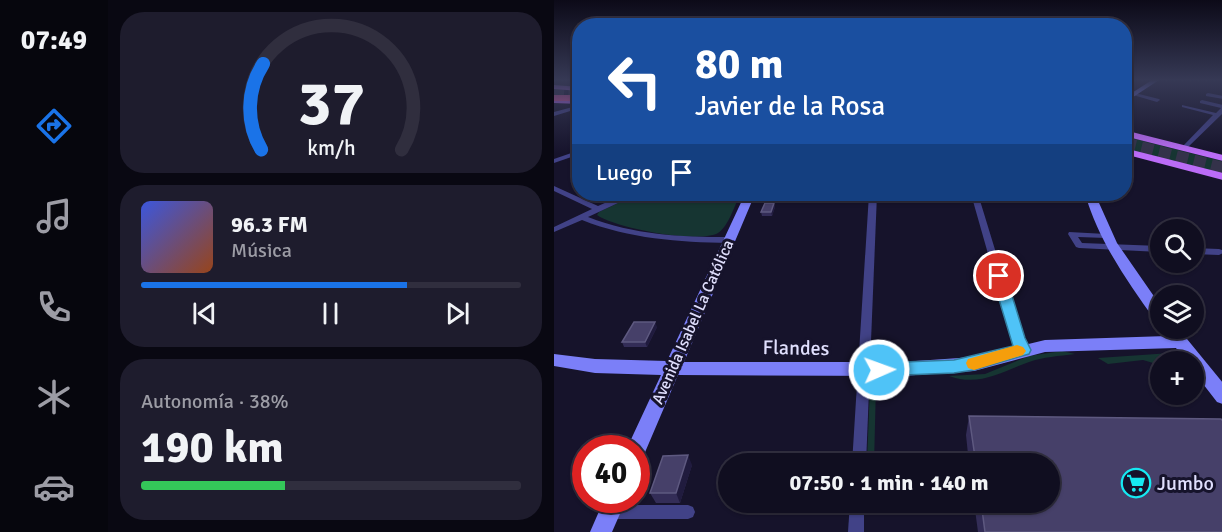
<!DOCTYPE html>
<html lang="es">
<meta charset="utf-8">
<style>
:root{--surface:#100e20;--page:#1e1c2d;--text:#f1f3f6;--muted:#9c9ca5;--line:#302e3e;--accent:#1a73e8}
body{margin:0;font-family:Signika,sans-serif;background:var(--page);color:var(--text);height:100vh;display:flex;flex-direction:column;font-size:22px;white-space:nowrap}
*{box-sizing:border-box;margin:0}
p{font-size:20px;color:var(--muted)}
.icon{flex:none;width:33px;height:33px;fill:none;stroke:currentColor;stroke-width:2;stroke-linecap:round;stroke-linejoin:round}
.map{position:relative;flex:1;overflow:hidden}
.drawer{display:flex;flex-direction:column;gap:12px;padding:12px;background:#090812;width:446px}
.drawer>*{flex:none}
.hud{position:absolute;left:18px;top:18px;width:560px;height:183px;border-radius:24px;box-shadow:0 2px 4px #0004,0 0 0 2px var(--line);background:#1a4fa0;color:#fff;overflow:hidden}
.buttons{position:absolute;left:596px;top:219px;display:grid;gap:12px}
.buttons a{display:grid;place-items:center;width:54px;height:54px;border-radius:50%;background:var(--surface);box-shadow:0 2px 4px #0004,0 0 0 2px var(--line);font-size:30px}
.speed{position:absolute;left:18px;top:435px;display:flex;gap:12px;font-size:30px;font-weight:700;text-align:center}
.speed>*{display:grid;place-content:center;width:78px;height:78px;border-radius:50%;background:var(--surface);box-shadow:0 2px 4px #0004,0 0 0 2px var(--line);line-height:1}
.speed .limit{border:9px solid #d22;background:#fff;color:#111}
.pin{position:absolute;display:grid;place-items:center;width:51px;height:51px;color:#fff;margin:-26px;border:3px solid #fff;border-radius:50%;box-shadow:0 2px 6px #0007}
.me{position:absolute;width:66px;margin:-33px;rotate:88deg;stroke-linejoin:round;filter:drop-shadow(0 0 4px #0008)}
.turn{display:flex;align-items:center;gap:21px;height:126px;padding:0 24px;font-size:27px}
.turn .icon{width:78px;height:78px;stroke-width:2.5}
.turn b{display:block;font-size:42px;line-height:51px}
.then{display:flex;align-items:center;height:57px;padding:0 24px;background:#0003;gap:12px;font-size:22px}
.big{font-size:45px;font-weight:800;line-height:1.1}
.drawer .card{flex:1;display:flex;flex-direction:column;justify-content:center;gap:9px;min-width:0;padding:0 21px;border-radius:24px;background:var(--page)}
.drawer .dial{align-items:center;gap:0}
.dial svg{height:156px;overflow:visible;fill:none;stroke:var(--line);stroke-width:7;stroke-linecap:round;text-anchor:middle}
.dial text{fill:var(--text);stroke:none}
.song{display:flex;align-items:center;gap:18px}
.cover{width:72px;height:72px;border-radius:9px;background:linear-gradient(135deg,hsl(230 70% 55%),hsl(20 70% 35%))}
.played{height:6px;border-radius:3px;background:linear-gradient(90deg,var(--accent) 70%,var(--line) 70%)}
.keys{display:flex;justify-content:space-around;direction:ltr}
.charge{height:9px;border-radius:4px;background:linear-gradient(90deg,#34c759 38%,var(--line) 0)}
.trip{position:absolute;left:164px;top:453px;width:342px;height:60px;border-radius:30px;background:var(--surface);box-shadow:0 2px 4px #0004,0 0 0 2px var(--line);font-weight:800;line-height:60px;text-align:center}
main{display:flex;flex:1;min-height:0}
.menu{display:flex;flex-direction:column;width:108px;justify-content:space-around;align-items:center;background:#06060d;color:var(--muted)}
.menu .icon{width:42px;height:42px}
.menu .on{color:var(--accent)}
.menu b{font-size:27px;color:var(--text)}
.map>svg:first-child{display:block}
</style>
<main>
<nav class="menu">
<b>07:49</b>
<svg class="icon on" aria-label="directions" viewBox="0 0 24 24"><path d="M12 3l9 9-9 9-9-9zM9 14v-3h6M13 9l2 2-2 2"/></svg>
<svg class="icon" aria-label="music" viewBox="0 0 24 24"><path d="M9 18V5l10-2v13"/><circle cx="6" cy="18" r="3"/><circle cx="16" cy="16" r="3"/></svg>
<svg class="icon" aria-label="phone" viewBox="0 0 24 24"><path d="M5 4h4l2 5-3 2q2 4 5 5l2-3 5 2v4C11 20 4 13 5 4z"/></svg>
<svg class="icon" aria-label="climate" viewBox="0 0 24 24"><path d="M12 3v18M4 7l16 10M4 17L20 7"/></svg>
<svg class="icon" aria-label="car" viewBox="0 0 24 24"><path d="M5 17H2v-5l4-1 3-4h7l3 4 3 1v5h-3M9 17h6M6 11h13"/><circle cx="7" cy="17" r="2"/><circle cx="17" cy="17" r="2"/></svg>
</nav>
<section class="drawer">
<div class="card dial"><svg viewBox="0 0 100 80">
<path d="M14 69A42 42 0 1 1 86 69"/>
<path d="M14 69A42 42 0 0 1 15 25" stroke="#1a73e8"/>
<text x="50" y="56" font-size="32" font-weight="700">37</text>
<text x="50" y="72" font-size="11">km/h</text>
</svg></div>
<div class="card">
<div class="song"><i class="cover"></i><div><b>96.3 FM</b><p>Música</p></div></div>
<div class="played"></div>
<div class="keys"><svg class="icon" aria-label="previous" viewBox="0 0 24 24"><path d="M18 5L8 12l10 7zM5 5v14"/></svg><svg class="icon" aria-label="pause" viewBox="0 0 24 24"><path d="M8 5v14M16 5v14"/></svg><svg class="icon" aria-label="next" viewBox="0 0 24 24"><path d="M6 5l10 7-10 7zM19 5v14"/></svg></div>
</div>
<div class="card"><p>Autonomía · 38%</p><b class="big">190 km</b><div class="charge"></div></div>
</section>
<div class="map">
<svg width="669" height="532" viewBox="0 0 669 532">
<rect width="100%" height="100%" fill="#16132b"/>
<g fill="#163532">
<path d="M570,136l98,25v14l-98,-26z"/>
<path d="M83,194h103c-5,11 -12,33 -22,39 -20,11 -103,-5 -121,-18l2,-3z"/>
<path d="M508,351l13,3c-16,2 -32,3 -46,8 -28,10 -50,25 -80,14l36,-2 44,-18z"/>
<path d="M617,353l9,8 -20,1v3l-17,-5 -35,4 -10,-6z"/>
<path d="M316,385h6l-2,79 -7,-1z"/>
</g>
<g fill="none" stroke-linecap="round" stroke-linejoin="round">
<path stroke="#34324a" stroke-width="10" stroke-dasharray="10 4.5" stroke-linecap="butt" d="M0,93l26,2"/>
<path stroke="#34324a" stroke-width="12" stroke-dasharray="12 6" stroke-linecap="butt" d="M570,143l99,25"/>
<g fill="#414287" fill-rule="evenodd">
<path d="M581,93l24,6 1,1 -3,2 -24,-7v-1z"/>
<path d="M654,93l15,3v3l-17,-3v-2z"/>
<path d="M648,100l21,5v8l-37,36h-4v-2l31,-32 -31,-8v-2l34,8 5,-5 -21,-5v-2z"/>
<path d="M26,105v3l-26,8v-4z"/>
<path d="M26,150v4l-26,9v-4z"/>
<path d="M0,186l44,20 27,-12h8v2l-45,21c46,18 92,20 141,20l4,3 -4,3c-51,-1 -99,-4 -147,-23l-28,12v-5l38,-18 -38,-18z"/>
<path d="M315,194h8l-11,270h-14z"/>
<path d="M417,194h7l44,144 6,11 -1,3 -4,1 -4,-1 -7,-14z"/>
<path d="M515,232l37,2 4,2 -4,2 -28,-1 4,6 78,3v6l-81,-4 -3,-1 -8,-13z"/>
<path d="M639,248l26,1 3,1 1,3 -4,2 -26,-1z"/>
<path d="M296,502h14v30h-16z"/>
<path d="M56,505h78l5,2 2,5 -2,5 -5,2h-78l-5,-2 -2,-5 2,-5z"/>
</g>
<g fill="#7b7ff8" fill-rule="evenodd">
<path d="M598,80h7l-35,23v-5z"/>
<path d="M191,194h10l-71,168h217l73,-5 71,-17 122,-4 -6,-8h17l45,55v21l-6,-2 -24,-31v-9h-7l-10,-14 -131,4 -71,19 -73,5 -223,-1 -35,82 -7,3v-12h-9l34,-73 -66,-2 -41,-7v-12l41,5 72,2z"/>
<path d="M531,194h10l22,49 43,62v16l-5,-1c-29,-40 -56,-79 -70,-126z"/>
<path d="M50,500h22l-14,32h-22z"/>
</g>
<g fill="#bb6cf7" fill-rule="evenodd">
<path d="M0,85l26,2v4l-26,-2z"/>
<path d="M0,97l26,1v6l-26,-1z"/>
<path d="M570,130l99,25v6l-99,-25z"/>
<path d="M570,148l99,25v7l-99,-26z"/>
</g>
<rect fill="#f660b1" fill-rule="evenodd" x="0" y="95" width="26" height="6"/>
</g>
<g fill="#332d57">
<path d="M220,203l1,4 -3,9h-10l-1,-4z"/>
<path d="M103,327l-10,20h-23l-2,-5z"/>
<path d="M415,416l254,116h-245l-4,-30h75v-38h-80l-3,-29z"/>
<path d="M138,465l-12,38h-24l-6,-10z"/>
</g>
<g fill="#201b3e">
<path d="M577,156l-3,8 -4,4v-5z"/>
<path d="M220,203l1,4 -3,9 -1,-4z"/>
<path d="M101,322l2,5 -10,20 -2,-5z"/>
<path d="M134,455l4,10 -12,38 -4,-10z"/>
</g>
<g fill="#464069" stroke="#5e5980" stroke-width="1.5">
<path d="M570,155l7,1 -7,7z"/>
<path d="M211,203h9l-3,9h-10z"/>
<path d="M80,322h21l-10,20h-23z"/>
<path d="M415,416l252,3 2,2v111h-238l-4,-30h68v-38h-73z"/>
<path d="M134,455l-12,38h-26l13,-37z"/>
</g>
<linearGradient id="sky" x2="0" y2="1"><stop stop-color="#0c0a18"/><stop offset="0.52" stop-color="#363955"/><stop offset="1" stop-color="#363955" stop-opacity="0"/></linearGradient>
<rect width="669" height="154" fill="url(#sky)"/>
<path fill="#4fc3f7" stroke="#337fa1" stroke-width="1.5" d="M445,272l7,4 19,62 6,12 -2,4 -55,16 -20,3 -75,3 -6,-2 -3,-4 3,-5 6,-2 75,-3 59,-14 -21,-70z"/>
<path fill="#f59e0b" d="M463,345l6,2 3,4 -3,4 -49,15 -6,-2 -2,-5 2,-4z"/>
<defs>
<g id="supermarket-ring" transform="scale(1.5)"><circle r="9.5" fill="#16132b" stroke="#16e9f2" stroke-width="1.5"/><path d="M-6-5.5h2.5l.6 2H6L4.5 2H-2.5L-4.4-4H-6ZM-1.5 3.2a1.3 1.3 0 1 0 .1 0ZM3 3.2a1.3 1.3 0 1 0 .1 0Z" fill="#16e9f2"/></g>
</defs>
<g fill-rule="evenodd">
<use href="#supermarket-ring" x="582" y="483"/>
</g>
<g text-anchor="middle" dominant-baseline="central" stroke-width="6" stroke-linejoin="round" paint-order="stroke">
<g font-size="16" fill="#e0dffd" stroke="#16132b">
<text transform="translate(139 322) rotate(-66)">Avenida Isabel La Católica</text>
</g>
<g font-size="20" fill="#e0dffd" stroke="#16132b">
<text transform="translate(242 348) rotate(1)">Flandes</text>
</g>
<g font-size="20" fill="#e0dffd" stroke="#16132b" text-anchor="start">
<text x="603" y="483">Jumbo</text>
</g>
</g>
</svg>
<div class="buttons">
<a><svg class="icon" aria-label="search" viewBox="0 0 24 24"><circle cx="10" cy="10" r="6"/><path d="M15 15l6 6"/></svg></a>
<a><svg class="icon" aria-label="layers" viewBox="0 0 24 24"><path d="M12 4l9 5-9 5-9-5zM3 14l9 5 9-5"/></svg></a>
<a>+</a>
</div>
<div class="speed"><div class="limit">40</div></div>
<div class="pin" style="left:445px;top:276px;background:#d93025"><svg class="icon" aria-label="arrive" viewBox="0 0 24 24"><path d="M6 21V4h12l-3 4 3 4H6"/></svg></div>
<svg class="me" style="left:325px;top:370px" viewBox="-20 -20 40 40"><circle r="17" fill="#4fc3f7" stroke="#fff" stroke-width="3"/><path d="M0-11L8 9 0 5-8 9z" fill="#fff"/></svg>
<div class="trip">07:50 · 1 min · 140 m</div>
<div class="hud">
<div class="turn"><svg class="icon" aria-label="left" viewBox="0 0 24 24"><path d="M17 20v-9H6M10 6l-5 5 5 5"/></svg><div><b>80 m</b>Javier de la Rosa</div></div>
<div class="then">Luego<svg class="icon" aria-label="arrive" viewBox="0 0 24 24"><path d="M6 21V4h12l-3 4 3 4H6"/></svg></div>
</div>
</div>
</main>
